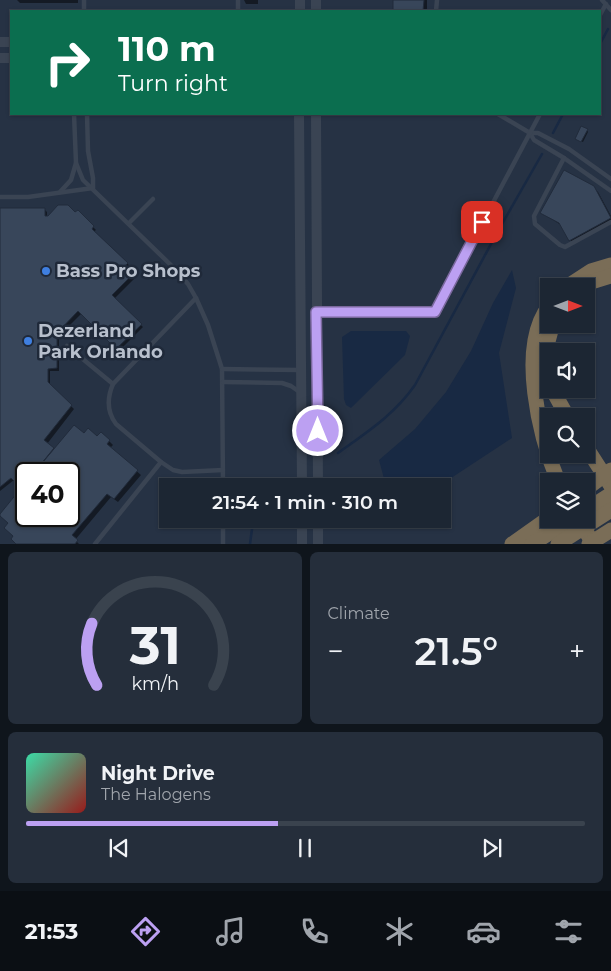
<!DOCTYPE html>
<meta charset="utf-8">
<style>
:root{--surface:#1c2633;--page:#252e3b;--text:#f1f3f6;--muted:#a0a5ac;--line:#3a434e;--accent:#bca0f2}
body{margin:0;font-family:Montserrat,sans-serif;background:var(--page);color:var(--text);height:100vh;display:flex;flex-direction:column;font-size:19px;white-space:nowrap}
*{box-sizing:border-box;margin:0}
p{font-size:16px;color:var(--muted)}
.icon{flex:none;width:28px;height:28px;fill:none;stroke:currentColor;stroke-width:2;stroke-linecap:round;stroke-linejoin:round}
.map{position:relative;height:544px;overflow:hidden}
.drawer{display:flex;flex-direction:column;gap:8px;padding:8px;background:#0f151c;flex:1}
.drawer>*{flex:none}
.guide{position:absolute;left:10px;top:10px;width:591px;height:105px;border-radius:0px;box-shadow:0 1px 4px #0004,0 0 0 1px var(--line);background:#0b6e4f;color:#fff;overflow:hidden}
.needle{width:32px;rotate:90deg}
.controls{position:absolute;left:540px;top:278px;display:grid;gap:10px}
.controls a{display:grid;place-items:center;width:55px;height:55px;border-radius:0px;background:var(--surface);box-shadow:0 1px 4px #0004,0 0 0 1px var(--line);font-size:25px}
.speed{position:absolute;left:15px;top:462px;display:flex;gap:10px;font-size:25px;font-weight:700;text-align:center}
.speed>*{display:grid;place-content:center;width:65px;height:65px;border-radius:50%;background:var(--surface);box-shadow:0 1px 4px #0004,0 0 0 1px var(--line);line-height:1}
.speed .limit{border:2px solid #111;border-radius:8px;background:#fff;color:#111}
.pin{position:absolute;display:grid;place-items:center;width:42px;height:42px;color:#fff;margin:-21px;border-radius:10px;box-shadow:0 2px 8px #0006}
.me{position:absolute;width:55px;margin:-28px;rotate:0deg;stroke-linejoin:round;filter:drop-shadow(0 0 4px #0008)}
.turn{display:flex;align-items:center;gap:18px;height:105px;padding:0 25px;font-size:22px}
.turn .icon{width:65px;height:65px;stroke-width:2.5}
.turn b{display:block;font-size:35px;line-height:42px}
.big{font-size:38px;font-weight:600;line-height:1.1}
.drawer .tile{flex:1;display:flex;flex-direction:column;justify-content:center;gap:8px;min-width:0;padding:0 18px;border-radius:8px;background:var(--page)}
.drawer .dial{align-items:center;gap:0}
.dial svg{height:130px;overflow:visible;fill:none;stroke:var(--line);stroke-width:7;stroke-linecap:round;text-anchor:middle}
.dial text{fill:var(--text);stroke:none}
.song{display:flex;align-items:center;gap:15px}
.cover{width:60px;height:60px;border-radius:8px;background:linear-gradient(135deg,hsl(160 70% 55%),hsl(0 70% 35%))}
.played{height:5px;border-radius:2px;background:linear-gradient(90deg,var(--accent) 45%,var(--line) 45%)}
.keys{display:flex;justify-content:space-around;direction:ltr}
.heat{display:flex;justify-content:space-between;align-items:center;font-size:28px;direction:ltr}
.drawer .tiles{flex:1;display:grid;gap:8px;grid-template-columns:1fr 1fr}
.tile:last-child{grid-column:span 2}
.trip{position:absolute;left:159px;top:478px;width:292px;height:50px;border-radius:0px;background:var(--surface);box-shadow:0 1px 4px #0004,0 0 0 1px var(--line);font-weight:600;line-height:50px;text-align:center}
.menu{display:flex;height:80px;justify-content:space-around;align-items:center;background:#0b0f14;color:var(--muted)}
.menu .icon{width:35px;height:35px}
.menu .on{color:var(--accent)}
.menu b{font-size:22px;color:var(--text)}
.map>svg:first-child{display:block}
</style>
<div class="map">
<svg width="611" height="544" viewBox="0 0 611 544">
<rect width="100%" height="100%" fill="#263244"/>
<g fill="#182943">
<path d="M512,270l4,18 -17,65 13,85 -73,48h-53l-7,-26 36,-31 31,-37 25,-41 22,-48z"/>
<path d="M351,331h55l4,5 -5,19 -54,53 -5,-3 -2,-6 -2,-62z"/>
</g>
<g fill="#0007" fill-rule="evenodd">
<path d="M17,0h61v3h-58z"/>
<path d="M244,0h14v4h-12z"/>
<rect x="394" y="0" width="33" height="11"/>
<path d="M587,130l1,2 -5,10 -5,-2z"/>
<path d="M593,187l5,5 13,24v8l-38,20 -12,-19 -19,-12z"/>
<path d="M0,209h44l3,3v7l28,-5 3,-2 18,18 -3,2 37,34 -4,4 8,9 -20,20 29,28 -24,24 -37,-38 -23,23v35h-9v15l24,23 -27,35 8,6 29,-16 25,7 4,4 -3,3 31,27 -23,27 -7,-5 -36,43 4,4h-62l6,-56 -9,-8 -14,11zM26,474h43v42h-43z"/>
</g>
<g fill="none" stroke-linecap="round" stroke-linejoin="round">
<g stroke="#182943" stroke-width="2.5">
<path d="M600,44l8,-15"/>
<path d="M553,133l10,-19"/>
<path d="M338,453c29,-21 56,-38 77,-68l83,-154 44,-77"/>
<path d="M250,544l2,-15 3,-10"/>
</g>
</g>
<g fill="#38465a" stroke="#212b3b">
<path d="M393,0h31l-1,11h-30z"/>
<path d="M581,126l7,3 -7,13 -6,-3z"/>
<path d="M564,170l30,16 17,32 -42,23 -10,-18 -19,-10z"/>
<path d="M58,205h10l7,7 3,-2 16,16 -2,3 36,34 -4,4 8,8 -20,20 30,29 -26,25 -38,-38 -21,22v35l-9,1v13l24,23 -28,35 10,8 -21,26h-7v8l-5,6 -10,-10 -11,9v-279h45v8h3z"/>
<path d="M74,425l10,8 4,-5 9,8 4,-4 9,8 -3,4 31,26 -24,29 -7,-5 -35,41 6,5 -3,4h-59l-5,-5 2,-3 -9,-8 4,-5 -8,-7v-2l26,-32v34h43v-42h-36z"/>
</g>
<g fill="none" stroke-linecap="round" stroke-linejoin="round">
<g stroke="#3a4453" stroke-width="4.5">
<path d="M84,0v11"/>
<path d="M238,0v11"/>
<path d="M602,0l9,10"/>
<path d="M436,11l1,-11"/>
<path d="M600,15l6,-11"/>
<path d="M87,114l1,37 5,27v10"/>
<path d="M498,114l32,19h8l31,16 42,30"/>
<path d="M530,133l4,7 30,18 47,33"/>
<path d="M564,158l-30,58 1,8 25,21 5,2 46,-25"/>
<path d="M76,163l7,17 92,89 13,15 8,14 12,27 14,44 1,117"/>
<path d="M60,192l11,-12 5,-17 -2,-49"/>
<path d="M0,197h28l65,-9"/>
<path d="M129,223l24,-24"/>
<path d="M317,312h118l105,-198"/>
<path d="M67,346l46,38"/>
<path d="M222,369l78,1"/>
<path d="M223,382l59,1 9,3 10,7"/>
<path d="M161,462l12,8 9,2 41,-2"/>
<path d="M223,519v25"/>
<path d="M95,544l66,-82 -45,-38c-9,-12 -9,-26 -3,-40l83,-86"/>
</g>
<g stroke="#3a4453" stroke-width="10">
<path d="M316,0v11"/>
<path d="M300,11v-11"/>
<path d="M0,42h11"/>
<path d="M0,58h11"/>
<path d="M299,114l3,372"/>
<path d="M316,114l2,372"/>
<path d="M302,519v25"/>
<path d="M318,519v25"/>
</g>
<g stroke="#7a6d57" stroke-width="15">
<path d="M568,286l23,-15 20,-6"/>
<path d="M586,286l5,-4 20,-6"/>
<path d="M549,306c-32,41 -9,132 9,175"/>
<path d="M549,380c-7,-19 -2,-37 4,-56"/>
<path d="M552,389l15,27"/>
<path d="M586,447l25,39"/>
<path d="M586,489l25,-19"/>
<path d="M586,510l25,-16"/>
<path d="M578,520l16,24"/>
<path d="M512,544l37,-26"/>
<path d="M532,544l40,-25"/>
<path d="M558,544l53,-34"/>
<path d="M589,544l22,-14"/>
</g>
</g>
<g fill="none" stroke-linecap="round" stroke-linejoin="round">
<g stroke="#7a689d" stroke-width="12">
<path id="route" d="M318,431l-2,-119h119l47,-90"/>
</g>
<use href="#route" stroke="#bca0f2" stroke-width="9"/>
</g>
<g fill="#3f7fe0" stroke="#1f2939" stroke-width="2">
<circle cx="46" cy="271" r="5"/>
<circle cx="28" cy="341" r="5"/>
</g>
<g text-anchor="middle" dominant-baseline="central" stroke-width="5" stroke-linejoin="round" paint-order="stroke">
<g font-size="18" font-weight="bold" fill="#b8c0cd" stroke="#1f2939" text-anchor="start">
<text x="56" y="271">Bass Pro Shops</text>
<text x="38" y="331">Dezerland<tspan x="38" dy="21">Park Orlando</tspan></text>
</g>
</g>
</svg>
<div class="controls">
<a><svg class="needle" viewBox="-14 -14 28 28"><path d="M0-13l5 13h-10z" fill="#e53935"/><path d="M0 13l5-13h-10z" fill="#a0a5ac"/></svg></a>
<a><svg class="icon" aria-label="sound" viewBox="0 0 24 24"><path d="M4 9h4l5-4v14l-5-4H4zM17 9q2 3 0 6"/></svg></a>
<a><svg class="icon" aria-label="search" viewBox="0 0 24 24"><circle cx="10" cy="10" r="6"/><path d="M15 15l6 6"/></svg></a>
<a><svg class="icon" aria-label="layers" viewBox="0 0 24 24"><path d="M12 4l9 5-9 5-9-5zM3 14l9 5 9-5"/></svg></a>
</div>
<div class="speed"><div class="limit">40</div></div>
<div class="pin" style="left:482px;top:222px;background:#d93025"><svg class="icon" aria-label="arrive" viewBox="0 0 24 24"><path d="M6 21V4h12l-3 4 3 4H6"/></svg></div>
<svg class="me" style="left:318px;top:431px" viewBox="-20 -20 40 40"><circle r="17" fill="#bca0f2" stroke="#fff" stroke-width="3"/><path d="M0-11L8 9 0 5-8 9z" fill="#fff"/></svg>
<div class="trip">21:54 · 1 min · 310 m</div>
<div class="guide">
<div class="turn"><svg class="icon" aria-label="right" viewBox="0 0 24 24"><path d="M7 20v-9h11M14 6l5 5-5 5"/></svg><div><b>110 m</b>Turn right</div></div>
</div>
</div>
<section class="drawer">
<div class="tiles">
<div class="tile dial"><svg viewBox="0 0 100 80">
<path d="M14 69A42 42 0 1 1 86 69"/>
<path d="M14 69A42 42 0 0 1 11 31" stroke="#bca0f2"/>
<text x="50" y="56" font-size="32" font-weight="700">31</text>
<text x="50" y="72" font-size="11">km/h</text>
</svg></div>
<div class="tile"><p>Climate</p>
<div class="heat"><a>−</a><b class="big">21.5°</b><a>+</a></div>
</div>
<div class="tile">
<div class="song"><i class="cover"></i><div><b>Night Drive</b><p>The Halogens</p></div></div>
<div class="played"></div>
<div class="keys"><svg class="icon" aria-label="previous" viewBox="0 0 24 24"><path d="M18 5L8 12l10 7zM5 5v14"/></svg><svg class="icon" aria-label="pause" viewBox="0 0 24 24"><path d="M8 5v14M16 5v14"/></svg><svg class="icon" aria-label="next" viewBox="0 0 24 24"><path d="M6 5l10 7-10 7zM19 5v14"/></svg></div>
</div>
</div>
</section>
<nav class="menu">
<b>21:53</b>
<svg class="icon on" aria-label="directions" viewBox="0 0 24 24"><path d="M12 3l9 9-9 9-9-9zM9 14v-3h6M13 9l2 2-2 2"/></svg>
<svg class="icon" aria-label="music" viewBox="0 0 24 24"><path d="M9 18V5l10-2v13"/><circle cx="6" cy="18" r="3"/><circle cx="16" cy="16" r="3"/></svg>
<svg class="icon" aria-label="phone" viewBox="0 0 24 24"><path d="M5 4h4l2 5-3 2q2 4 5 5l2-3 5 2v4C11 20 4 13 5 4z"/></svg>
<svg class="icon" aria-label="climate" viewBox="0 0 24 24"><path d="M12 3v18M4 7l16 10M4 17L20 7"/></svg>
<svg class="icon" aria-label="car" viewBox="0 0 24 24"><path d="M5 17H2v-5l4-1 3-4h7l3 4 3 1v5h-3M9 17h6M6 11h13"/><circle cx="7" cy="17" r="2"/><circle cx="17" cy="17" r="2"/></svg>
<svg class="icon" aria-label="filters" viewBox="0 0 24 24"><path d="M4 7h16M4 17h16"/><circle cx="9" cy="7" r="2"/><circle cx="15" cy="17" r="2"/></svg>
</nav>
